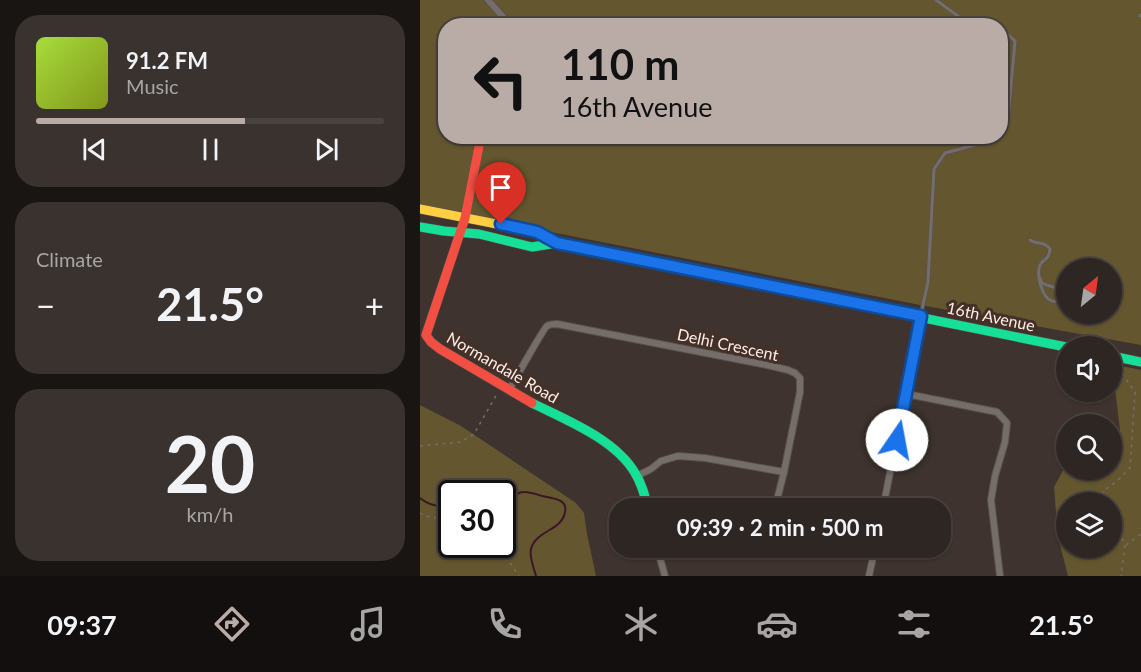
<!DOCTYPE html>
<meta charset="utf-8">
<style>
:root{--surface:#2e2622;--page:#3a322f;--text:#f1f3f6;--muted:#a7a5a5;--line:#494340;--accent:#b9aca6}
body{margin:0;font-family:Lato,sans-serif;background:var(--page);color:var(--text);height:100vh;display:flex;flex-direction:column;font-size:22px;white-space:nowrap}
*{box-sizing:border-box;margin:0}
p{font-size:20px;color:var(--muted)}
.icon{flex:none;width:33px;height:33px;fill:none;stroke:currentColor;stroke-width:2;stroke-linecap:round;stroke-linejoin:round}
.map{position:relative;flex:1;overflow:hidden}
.panel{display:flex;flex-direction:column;gap:15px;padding:15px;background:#191513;width:420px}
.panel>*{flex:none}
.top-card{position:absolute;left:18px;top:18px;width:570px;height:126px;border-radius:24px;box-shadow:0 2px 4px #0004,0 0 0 2px var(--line);background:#b9aca6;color:#111;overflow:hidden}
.needle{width:39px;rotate:29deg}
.fabs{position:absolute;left:636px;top:258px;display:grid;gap:12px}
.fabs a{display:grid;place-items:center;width:66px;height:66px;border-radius:50%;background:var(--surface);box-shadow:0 2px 4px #0004,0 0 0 2px var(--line);font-size:30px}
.speed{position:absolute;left:18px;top:480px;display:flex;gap:12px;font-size:30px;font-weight:700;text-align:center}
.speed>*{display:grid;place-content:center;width:78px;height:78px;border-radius:50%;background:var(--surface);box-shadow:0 2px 4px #0004,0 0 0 2px var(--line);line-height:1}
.speed .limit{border:3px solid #111;border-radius:9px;background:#fff;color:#111}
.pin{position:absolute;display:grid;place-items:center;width:51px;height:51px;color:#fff;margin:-62px -26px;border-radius:50% 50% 50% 0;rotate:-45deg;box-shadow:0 0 6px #0007}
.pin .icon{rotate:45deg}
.me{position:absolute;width:66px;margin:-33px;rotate:12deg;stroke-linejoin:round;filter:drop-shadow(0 0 4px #0008)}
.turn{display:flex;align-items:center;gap:21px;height:126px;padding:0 24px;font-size:27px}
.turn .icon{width:78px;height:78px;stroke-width:2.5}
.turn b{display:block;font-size:42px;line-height:51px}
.big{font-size:45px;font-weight:700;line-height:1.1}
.panel .tile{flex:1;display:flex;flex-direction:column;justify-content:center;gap:9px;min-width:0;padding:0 21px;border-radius:24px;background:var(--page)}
.panel .dial{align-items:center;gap:0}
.dial b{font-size:78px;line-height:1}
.song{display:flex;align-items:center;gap:18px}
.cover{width:72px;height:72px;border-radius:9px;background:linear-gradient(135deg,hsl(80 70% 55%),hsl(70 70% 35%))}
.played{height:6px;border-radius:3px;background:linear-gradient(90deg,var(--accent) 60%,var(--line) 60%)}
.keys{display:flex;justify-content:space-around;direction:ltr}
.heat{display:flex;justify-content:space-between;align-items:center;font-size:33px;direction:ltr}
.trip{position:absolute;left:189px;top:498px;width:342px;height:60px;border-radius:24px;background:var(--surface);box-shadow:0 2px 4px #0004,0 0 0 2px var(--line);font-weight:700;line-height:60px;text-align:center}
.dock{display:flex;height:96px;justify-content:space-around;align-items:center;background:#120f0e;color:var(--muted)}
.dock .icon{width:42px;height:42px}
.dock .current{color:var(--accent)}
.dock b{font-size:27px;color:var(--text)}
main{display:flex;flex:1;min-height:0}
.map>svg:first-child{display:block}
</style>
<main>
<section class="panel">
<div class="tile">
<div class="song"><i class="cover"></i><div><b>91.2 FM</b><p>Music</p></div></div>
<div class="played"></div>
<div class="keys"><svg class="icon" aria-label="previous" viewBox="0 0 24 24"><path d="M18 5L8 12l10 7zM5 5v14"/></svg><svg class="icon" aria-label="pause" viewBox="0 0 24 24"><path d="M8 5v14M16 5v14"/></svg><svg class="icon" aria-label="next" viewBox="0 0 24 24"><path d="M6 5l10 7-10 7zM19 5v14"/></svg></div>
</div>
<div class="tile"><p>Climate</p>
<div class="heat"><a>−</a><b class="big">21.5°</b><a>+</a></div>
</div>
<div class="tile dial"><b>20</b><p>km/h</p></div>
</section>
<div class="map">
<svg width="721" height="576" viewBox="0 0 721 576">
<rect width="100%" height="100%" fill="#3e332e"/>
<g fill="#64572f" fill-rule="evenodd">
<path d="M0,0h721v345l-221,-40 -500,-99zM26,26h554v110h-554zM646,268h46v46h-46z"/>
<path d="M692,364l29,6v206h-73l-10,-39 -4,-50 12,-22v5h46v-35l8,-5zM692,502v46h-46v-46z"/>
<path d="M0,405l41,21 115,77 8,10 3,21 9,42h-176zM32,494h50v50h-50z"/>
</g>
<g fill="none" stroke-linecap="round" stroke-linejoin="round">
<g stroke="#3c1626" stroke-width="2">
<path d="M0,498c13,10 18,6 32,12"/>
<path d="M82,540c3,-2 5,-4 7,-7 4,-9 2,-35 10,-40 6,-3 17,1 23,3 10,2 26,3 23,16 -3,19 -29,18 -34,37 -2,8 3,19 5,27"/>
</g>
<g stroke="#5b524d" stroke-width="4.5">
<g id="lane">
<path d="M516,0l26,19 24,4 9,3"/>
<path d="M720,16l1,-1"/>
<path d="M580,27l15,14 -7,78 -8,11"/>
<path d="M610,240c7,5 15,1 20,9 -1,11 -6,9 -10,16 -4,10 2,33 12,36 4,1 7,0 10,0l3,-5c-4,-10 -14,-8 -23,-13l-3,-7"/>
<path d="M501,314l7,-32 6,-113 11,-16 37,-10 12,-7"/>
</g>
</g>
<g stroke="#5b524d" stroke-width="8">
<g id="street">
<path d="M68,0l23,26"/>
<path d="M89,390c5,-9 35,-62 38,-64 3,-2 6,-2 10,-2l205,40 26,6 7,3 5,5v14l-16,80 -9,36"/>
<path d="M487,394l90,18 10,11 -2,19 -10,34 -4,24 9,76"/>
<path d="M217,476l14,-7 10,-8 17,-5 27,2 79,14"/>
<path d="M463,508l38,-192"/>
<path d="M237,548l8,28"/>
<path d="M449,576l6,-28"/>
</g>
</g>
<g stroke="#5b524d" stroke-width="10">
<g id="fast">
<path d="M0,227l24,4 35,3 53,13 25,-4"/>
<path d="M366,290l280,57"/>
<path d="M692,356l29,6"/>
<path d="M112,403c34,17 83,36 103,70 7,11 10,23 13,35"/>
</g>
</g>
<g stroke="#5b524d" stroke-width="10">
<path id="slow" d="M0,209l117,23 20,11 229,47"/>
</g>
<g stroke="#5b524d" stroke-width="10">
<path id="jam" d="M61,136l-16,82 -39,117 5,7 9,7 92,54"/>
</g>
<g stroke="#756d6a" stroke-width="1.5" stroke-dasharray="3 4.5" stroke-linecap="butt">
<path d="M0,446l41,-4 13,-8 24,-42"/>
<path d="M681,502l2,-11 13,-9 14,-14 5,-76 -17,-25"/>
<path d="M0,513l5,3 24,4 3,3"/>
<path d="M692,518l13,27 -4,31"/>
<path d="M50,544l11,7 17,5 11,5 10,15"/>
<path d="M706,545l15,-11"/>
</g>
<use href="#lane" stroke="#756d69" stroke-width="3"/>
<use href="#street" stroke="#756d69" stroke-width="6"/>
<use href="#fast" stroke="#16e098" stroke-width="9"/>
<use href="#slow" stroke="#ffcf43" stroke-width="9"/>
<use href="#jam" stroke="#f24e42" stroke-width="9"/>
</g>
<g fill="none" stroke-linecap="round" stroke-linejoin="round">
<g stroke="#114b97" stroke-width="15">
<path id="route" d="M81,224l36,8 20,11 364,73 -24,124"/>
</g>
<use href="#route" stroke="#1a73e8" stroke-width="10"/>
</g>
<g text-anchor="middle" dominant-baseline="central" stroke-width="6" stroke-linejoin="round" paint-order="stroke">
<g font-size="16" fill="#fbede7" stroke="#453027">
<text transform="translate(571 316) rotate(12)">16th Avenue</text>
<text transform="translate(308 344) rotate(12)">Delhi Crescent</text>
<text transform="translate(83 367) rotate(30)">Normandale Road</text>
</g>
</g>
</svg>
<div class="fabs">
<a><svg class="needle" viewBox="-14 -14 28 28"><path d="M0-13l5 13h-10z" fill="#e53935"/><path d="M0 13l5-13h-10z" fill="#a7a5a5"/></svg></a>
<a><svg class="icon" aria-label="sound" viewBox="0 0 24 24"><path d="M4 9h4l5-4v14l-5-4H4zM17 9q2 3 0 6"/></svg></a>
<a><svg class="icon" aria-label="search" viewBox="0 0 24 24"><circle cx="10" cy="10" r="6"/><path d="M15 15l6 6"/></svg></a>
<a><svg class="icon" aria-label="layers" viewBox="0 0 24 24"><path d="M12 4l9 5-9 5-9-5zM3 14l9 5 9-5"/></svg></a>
</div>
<div class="speed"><div class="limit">30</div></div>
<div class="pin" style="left:81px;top:224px;background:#d93025"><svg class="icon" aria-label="arrive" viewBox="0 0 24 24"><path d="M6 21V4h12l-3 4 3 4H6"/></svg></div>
<svg class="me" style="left:477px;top:440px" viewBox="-20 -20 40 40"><circle r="19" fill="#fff"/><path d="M0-13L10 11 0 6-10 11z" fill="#1a73e8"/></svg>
<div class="trip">09:39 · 2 min · 500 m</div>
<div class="top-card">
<div class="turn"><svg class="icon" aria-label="left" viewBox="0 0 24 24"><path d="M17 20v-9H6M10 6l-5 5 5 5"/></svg><div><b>110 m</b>16th Avenue</div></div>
</div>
</div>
</main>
<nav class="dock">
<b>09:37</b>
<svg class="icon current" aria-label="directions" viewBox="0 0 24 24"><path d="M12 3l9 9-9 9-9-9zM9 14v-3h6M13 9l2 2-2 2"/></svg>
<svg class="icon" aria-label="music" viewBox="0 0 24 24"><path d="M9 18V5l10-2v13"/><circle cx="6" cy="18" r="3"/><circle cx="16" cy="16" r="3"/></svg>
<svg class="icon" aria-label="phone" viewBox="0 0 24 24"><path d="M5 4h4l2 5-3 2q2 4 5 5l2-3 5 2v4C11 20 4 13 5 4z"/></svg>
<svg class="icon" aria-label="climate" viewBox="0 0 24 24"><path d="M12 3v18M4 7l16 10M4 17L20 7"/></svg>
<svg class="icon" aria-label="car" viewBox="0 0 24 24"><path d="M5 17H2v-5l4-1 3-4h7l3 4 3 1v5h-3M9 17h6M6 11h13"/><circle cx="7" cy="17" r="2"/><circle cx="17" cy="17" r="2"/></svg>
<svg class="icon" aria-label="filters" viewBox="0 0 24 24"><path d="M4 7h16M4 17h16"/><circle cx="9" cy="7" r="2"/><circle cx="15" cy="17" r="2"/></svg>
<b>21.5°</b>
</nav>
